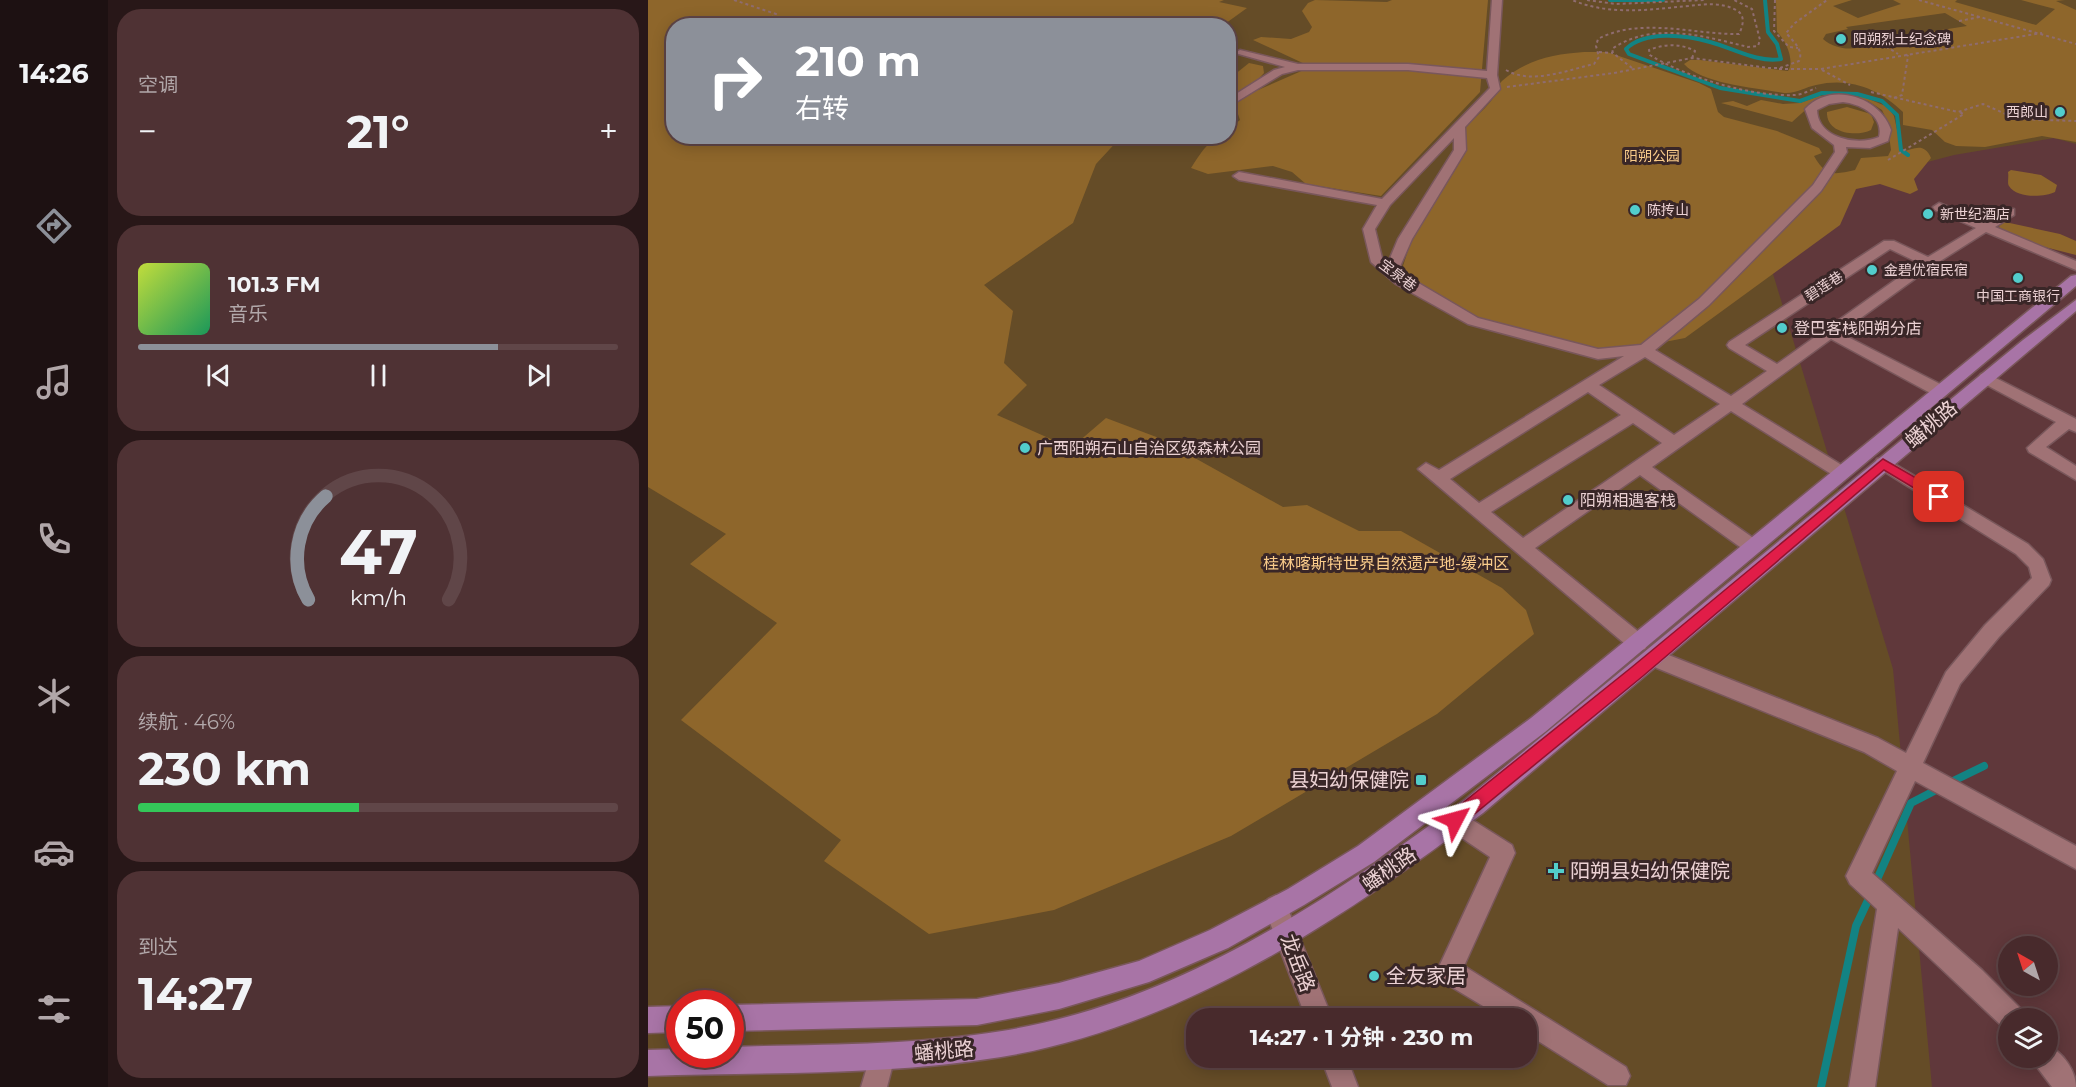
<!DOCTYPE html>
<html lang="zh">
<meta charset="utf-8">
<style>
:root{--surface:#482a2c;--page:#4f3234;--text:#f1f3f6;--muted:#b1a7a9;--line:#604648;--accent:#8c9099}
body{margin:0;font-family:Montserrat,"Noto Sans SC",sans-serif;background:var(--page);color:var(--text);height:100vh;display:flex;flex-direction:column;font-size:22px;white-space:nowrap}
*{box-sizing:border-box;margin:0}
p{font-size:20px;color:var(--muted)}
.icon{flex:none;width:33px;height:33px;fill:none;stroke:currentColor;stroke-width:2;stroke-linecap:round;stroke-linejoin:round}
.map{position:relative;flex:1;overflow:hidden}
.details{display:flex;flex-direction:column;gap:9px;padding:9px;background:#281718;width:540px}
.details>*{flex:none}
.hud{position:absolute;left:18px;top:18px;width:570px;height:126px;border-radius:24px;box-shadow:0 3px 15px #0003,0 0 0 2px var(--line);background:#8c9099;color:#fff;overflow:hidden}
.needle{width:39px;rotate:321deg}
.controls{position:absolute;left:1350px;top:936px;display:grid;gap:12px}
.controls a{display:grid;place-items:center;width:60px;height:60px;border-radius:50%;background:var(--surface);box-shadow:0 3px 15px #0003,0 0 0 2px var(--line);font-size:30px}
.speed{position:absolute;left:18px;top:990px;display:flex;gap:12px;font-size:30px;font-weight:700;text-align:center}
.speed>*{display:grid;place-content:center;width:78px;height:78px;border-radius:50%;background:var(--surface);box-shadow:0 3px 15px #0003,0 0 0 2px var(--line);line-height:1}
.speed .limit{border:9px solid #d22;background:#fff;color:#111}
.pin{position:absolute;display:grid;place-items:center;width:51px;height:51px;color:#fff;margin:-26px;border-radius:12px;box-shadow:0 3px 9px #0006}
.me{position:absolute;width:66px;margin:-33px;rotate:51deg;stroke-linejoin:round;filter:drop-shadow(0 0 4px #0008)}
.turn{display:flex;align-items:center;gap:21px;height:126px;padding:0 30px;font-size:27px}
.turn .icon{width:78px;height:78px;stroke-width:2.5}
.turn b{display:block;font-size:42px;line-height:51px}
.big{font-size:45px;font-weight:700;line-height:1.1}
.details .card{flex:1;display:flex;flex-direction:column;justify-content:center;gap:9px;min-width:0;padding:0 21px;border-radius:24px;background:var(--page)}
.details .dial{align-items:center;gap:0}
.dial svg{height:156px;overflow:visible;fill:none;stroke:var(--line);stroke-width:7;stroke-linecap:round;text-anchor:middle}
.dial text{fill:var(--text);stroke:none}
.song{display:flex;align-items:center;gap:18px}
.cover{width:72px;height:72px;border-radius:9px;background:linear-gradient(135deg,hsl(70 70% 55%),hsl(150 70% 35%))}
.played{height:6px;border-radius:3px;background:linear-gradient(90deg,var(--accent) 75%,var(--line) 75%)}
.keys{display:flex;justify-content:space-around;direction:ltr}
.heat{display:flex;justify-content:space-between;align-items:center;font-size:33px;direction:ltr}
.charge{height:9px;border-radius:4px;background:linear-gradient(90deg,#34c759 46%,var(--line) 0)}
.trip{position:absolute;left:538px;top:1008px;width:351px;height:60px;border-radius:24px;background:var(--surface);box-shadow:0 3px 15px #0003,0 0 0 2px var(--line);font-weight:700;line-height:60px;text-align:center}
main{display:flex;flex:1;min-height:0}
.tab-bar{display:flex;flex-direction:column;width:108px;justify-content:space-around;align-items:center;background:#1d1112;color:var(--muted)}
.tab-bar .icon{width:42px;height:42px}
.tab-bar .on{color:var(--accent)}
.tab-bar b{font-size:27px;color:var(--text)}
.map>svg:first-child{display:block}
</style>
<main>
<nav class="tab-bar">
<b>14:26</b>
<svg class="icon on" aria-label="directions" viewBox="0 0 24 24"><path d="M12 3l9 9-9 9-9-9zM9 14v-3h6M13 9l2 2-2 2"/></svg>
<svg class="icon" aria-label="music" viewBox="0 0 24 24"><path d="M9 18V5l10-2v13"/><circle cx="6" cy="18" r="3"/><circle cx="16" cy="16" r="3"/></svg>
<svg class="icon" aria-label="phone" viewBox="0 0 24 24"><path d="M5 4h4l2 5-3 2q2 4 5 5l2-3 5 2v4C11 20 4 13 5 4z"/></svg>
<svg class="icon" aria-label="climate" viewBox="0 0 24 24"><path d="M12 3v18M4 7l16 10M4 17L20 7"/></svg>
<svg class="icon" aria-label="car" viewBox="0 0 24 24"><path d="M5 17H2v-5l4-1 3-4h7l3 4 3 1v5h-3M9 17h6M6 11h13"/><circle cx="7" cy="17" r="2"/><circle cx="17" cy="17" r="2"/></svg>
<svg class="icon" aria-label="filters" viewBox="0 0 24 24"><path d="M4 7h16M4 17h16"/><circle cx="9" cy="7" r="2"/><circle cx="15" cy="17" r="2"/></svg>
</nav>
<section class="details">
<div class="card"><p>空调</p>
<div class="heat"><a>−</a><b class="big">21°</b><a>+</a></div>
</div>
<div class="card">
<div class="song"><i class="cover"></i><div><b>101.3 FM</b><p>音乐</p></div></div>
<div class="played"></div>
<div class="keys"><svg class="icon" aria-label="previous" viewBox="0 0 24 24"><path d="M18 5L8 12l10 7zM5 5v14"/></svg><svg class="icon" aria-label="pause" viewBox="0 0 24 24"><path d="M8 5v14M16 5v14"/></svg><svg class="icon" aria-label="next" viewBox="0 0 24 24"><path d="M6 5l10 7-10 7zM19 5v14"/></svg></div>
</div>
<div class="card dial"><svg viewBox="0 0 100 80">
<path d="M14 69A42 42 0 1 1 86 69"/>
<path d="M14 69A42 42 0 0 1 23 16" stroke="#8c9099"/>
<text x="50" y="56" font-size="32" font-weight="700">47</text>
<text x="50" y="72" font-size="11">km/h</text>
</svg></div>
<div class="card"><p>续航 · 46%</p><b class="big">230 km</b><div class="charge"></div></div>
<div class="card"><p>到达</p><b class="big">14:27</b></div>
</section>
<div class="map">
<svg width="1428" height="1087" viewBox="0 0 1428 1087">
<rect width="100%" height="100%" fill="#60383b"/>
<path fill="#654c27" fill-rule="evenodd" d="M0,0h1428v144l-22,-6 -100,17 -49,13 -60,26 -75,70 123,405 39,418h-1284zM26,26h554v110h-554zM32,1004h50v50h-50zM549,1018h330v40h-330z"/>
<g fill="#8e662b" fill-rule="evenodd">
<path d="M0,0h576l-5,2 28,6 -25,18h-548v110l447,1 -25,27 -23,59 -89,62 29,26 -9,52 23,22 -30,30 74,33 35,-30 53,20 124,69 24,-2 52,26h42l101,57 24,22 8,24 -97,80 -206,122 -177,74 -125,24 -105,-73 17,-21 -160,-120 96,-97 -87,-59 36,-30 -78,-47z"/>
<path d="M667,0l72,2 5,-2h96l-8,92 -99,104 -75,-12 -14,-12 -19,-6 -65,8 -17,-6c10,-15 18,-31 37,-32l1,-7 11,-9 -3,-9 -8,-2v-30l20,-16 14,3 1,7 -12,13 6,4 48,-21 1,-4 -54,-25 8,-3 30,2 18,-7 3,-5 -10,-16 6,-8z"/>
<path d="M1128,0h76l-19,6 25,12 43,-14 -8,-4h64l-2,2 81,23 19,-16 -34,-9h44l-9,1 20,9v132l-34,-6 -57,11 -29,-1 -11,-4 -13,-12 -29,-5v-13c-24,-23 -53,-35 -87,-27 -11,2 -20,9 -32,8 -27,-5 -82,-9 -100,-29l6,-4h10l88,11c7,-10 -2,-31 -11,-39zM1297,13l22,13 -96,15 -1,4c-16,5 -33,6 -47,-6l3,-5 22,-5 -2,-2z"/>
<path d="M936,52h23l92,31 12,6 7,23 6,5 53,14 42,17 3,5 -8,3c12,22 22,18 41,14l6,-12 27,-2 3,-6 -4,-29 -5,-11 -14,-9 -15,-3 -42,7 -19,17 -71,-19 12,-2 14,5 14,-6 22,4 17,-1 19,-7 19,-2 26,3 24,10 6,9 8,36c12,-3 22,-10 29,6l-17,21 4,11 -8,4 -30,-10 -24,5 -16,36 -155,113 -36,7 -57,4 -114,-30 -71,-42 -4,-11 9,-28 45,-71 9,-20 -2,-19c9,-9 19,-17 27,-27 4,-6 5,-14 11,-20 23,-21 52,-27 82,-29z"/>
<path d="M1199,107l24,7 3,8 -3,8c-14,7 -45,4 -44,-18z"/>
<path d="M1363,170l30,5 16,10 -2,7c-10,5 -38,7 -46,-6 -2,-3 0,-9 -1,-14z"/>
<path d="M1357,222l55,12 16,7v14l-47,-12 -29,-14 -1,-3z"/>
</g>
<g fill="none" stroke-linecap="round" stroke-linejoin="round">
<g stroke="#128383" stroke-width="4">
<path d="M962,0h53"/>
<path d="M1117,0l3,32 9,12 4,15c-24,4 -48,-11 -71,-17 -24,-7 -65,-12 -84,7l3,5 91,34 80,13 22,-8 35,1 25,7 15,14 4,35 7,5"/>
</g>
<g stroke="#128383" stroke-width="8">
<path d="M1301,783l35,-17"/>
<path d="M1227,884l36,-81 29,-15"/>
<path d="M1173,1087l35,-161 15,-32"/>
</g>
<g stroke="#79575b" stroke-width="3">
<g id="minor">
<path d="M844,0h10l-5,75 3,14 -35,38 1,23 -54,89 -14,32 80,47 120,31 43,-4 58,-46 114,-114 22,-33 -1,-7 -22,-17 -7,-19c26,-28 75,-12 86,21l-3,11 -18,7 -24,-1 1,5 -26,39 -112,114 -54,45 76,46 36,-25 -38,-23 -2,-3 2,-3 155,-101h10l34,16 48,-29 -41,-18 -2,-3 6,-4 46,19 21,-13h8v6l-19,12 81,34v9l-90,-38 -52,33 -94,68 106,54 2,4 -2,4h-12l-103,-56 -89,65 106,65 2,4 -2,4h-12l-105,-66 -79,56 107,75 3,5 -3,5h-12l-107,-77 -105,73 110,89 3,6 -3,6 -7,2 -7,-2 -213,-180 8,-6 13,7 185,-114 -26,3 -130,-35 -72,-40 -25,-22 -8,-33 14,-24 -138,-25 -6,-4 6,-4 143,27 108,-111 -3,-10 -79,-8h-110l-16,4 -54,33v-8l46,-29 11,-3 -50,-14 5,-3 58,14h110l79,7zM1195,102c18,2 41,14 36,35 -21,9 -61,2 -62,-27l12,-6zM806,138v12l-56,89 -10,24 -6,-5 -7,-29 15,-24zM1242,249l29,14 -142,101 -32,-19zM997,357l75,47 -46,31 -75,-50zM940,392l33,23 -142,88 -29,-24zM985,423l29,20 -139,95 -32,-26z"/>
<path d="M1338,373l90,46v13l-7,-3 -23,18 30,19v14l-47,-28 -2,-4 29,-26 -75,-40 -3,-4 3,-4z"/>
<path d="M1235,457l145,87 15,15 8,21 -2,5 -50,52 -39,47 -37,79 153,83v23l-161,-88 -43,92 110,97 39,39 4,9h-17v11l-5,-2 -105,-99 -23,159h-26l28,-178 -27,-25 -4,-8 51,-105 -33,-19 -217,-88 -3,-6 3,-6 7,-2 7,2 217,86 28,15 40,-81 39,-47 47,-47 -3,-11 -13,-13 -139,-87 -2,-4 2,-4z"/>
<path d="M807,809l57,36 3,8 -51,113 162,101 4,9 -4,9h-18l-81,-51v-16h-24l-63,-38 -3,-9 53,-114 -43,-29 -3,-8 3,-8z"/>
<path d="M628,895l8,4 48,119h-26l-42,-111 4,-8z"/>
<path d="M234,1043l9,4 4,9 -8,31h-26l12,-40z"/>
<path d="M1400,1046c15,6 28,25 28,41h-24l-15,-20 -4,-9h15z"/>
<path d="M673,1058h26l11,29h-26z"/>
</g>
</g>
<g stroke="#79575b" stroke-width="3">
<g id="major">
<path d="M1428,275v11l-531,446 -171,130 -70,43 -76,43 -79,34 -90,27 -82,16 -247,6v-26l247,-6 82,-16 80,-22 71,-31 78,-41 70,-43 173,-128 540,-442z"/>
<path d="M1428,300v11l-593,502c-143,108 -302,214 -482,244 -115,19 -236,15 -353,19v-26l32,-1v5h50v-7c91,-3 182,-1 272,-16 174,-28 326,-130 465,-233l556,-458z"/>
<path d="M32,1006v26l-32,1v-26z"/>
</g>
</g>
<g stroke="#8f6c6f" stroke-width="2" stroke-dasharray="3 3" stroke-linecap="butt">
<path d="M86,0l42,14 -16,12"/>
<path d="M939,0l29,4 88,-4"/>
<path d="M1127,0l-1,31 15,16 9,1"/>
<path d="M1271,0l157,44"/>
<path d="M1311,21l21,-4"/>
<path d="M1228,40l22,14"/>
<path d="M951,52l14,1"/>
<path d="M1044,58l3,-7c-15,-8 -31,-7 -46,-1l1,5c35,22 102,42 144,40 7,0 15,-4 22,-7"/>
<path d="M984,68l-19,-15 -1,-4c40,-28 92,-13 136,-2l10,-1 2,-6 -8,-31 -18,-9"/>
<path d="M1131,69h42l221,-36"/>
<path d="M858,70c25,15 62,0 88,-6l5,-7 -3,-11 2,-7c42,-22 93,-5 138,-5h3c4,-8 7,-19 -3,-24 -18,-10 -41,-4 -59,-3 -35,4 -72,7 -105,-7"/>
<path d="M1174,70l28,15"/>
<path d="M859,87l107,-14 78,-15 77,10h11l19,-7c5,-11 -6,-20 -13,-28l9,-10 32,-23"/>
<path d="M1223,92l87,20 25,-8 34,15 59,2"/>
<path d="M1246,98l8,-3 6,-39 -3,-2"/>
<path d="M1240,160l76,-46 -5,-2"/>
</g>
<use href="#minor" fill="#a07275" fill-rule="evenodd"/>
<use href="#major" fill="#a874a6" fill-rule="evenodd"/>
</g>
<path fill="#e11d48" stroke="#92132f" stroke-width="1.5" d="M1235,459l61,35v6h-10l-50,-30 -241,206 -182,149 -6,3 -6,-3 -2,-5 2,-6 183,-147z"/>
<g fill="#52cdcc" stroke="#392627" stroke-width="2">
<circle cx="1193" cy="39" r="6"/>
<circle cx="1412" cy="112" r="6"/>
<circle cx="987" cy="210" r="6"/>
<circle cx="1280" cy="214" r="6"/>
<circle cx="1224" cy="270" r="6"/>
<circle cx="1370" cy="278" r="6"/>
<circle cx="1134" cy="328" r="6"/>
<circle cx="377" cy="448" r="6"/>
<circle cx="920" cy="500" r="6"/>
<rect x="767" y="774" width="12" height="12" rx="3"/>
<path d="M905 862h6v6h6v6h-6v6h-6v-6h-6v-6h6z"/>
<circle cx="726" cy="976" r="6"/>
</g>
<g text-anchor="middle" dominant-baseline="central" stroke-width="6" stroke-linejoin="round" paint-order="stroke">
<g font-size="14" fill="#ebd1d3" stroke="#392627" text-anchor="start">
<text x="1205" y="39">阳朔烈士纪念碑</text>
<text x="1400" y="112" text-anchor="end">西郎山</text>
<text x="999" y="210">陈抟山</text>
<text x="1292" y="214">新世纪酒店</text>
<text x="1236" y="270">金碧优宿民宿</text>
<text x="1370" y="296" text-anchor="middle">中国工商银行</text>
</g>
<g font-size="14" fill="#f9cb8a" stroke="#392627">
<text x="1004" y="156">阳朔公园</text>
</g>
<g font-size="14" fill="#ebd1d3" stroke="#392627">
<text transform="translate(750 275) rotate(37)">宝泉巷</text>
<text transform="translate(1176 286) rotate(-33)">碧莲巷</text>
</g>
<g font-size="16" fill="#ebd1d3" stroke="#392627" text-anchor="start">
<text x="1146" y="328">登巴客栈阳朔分店</text>
<text x="389" y="448">广西阳朔石山自治区级森林公园</text>
<text x="932" y="500">阳朔相遇客栈</text>
</g>
<g font-size="16" fill="#f9cb8a" stroke="#392627">
<text x="738" y="563">桂林喀斯特世界自然遗产地-缓冲区</text>
</g>
<g font-size="20" fill="#ebd1d3" stroke="#392627">
<text transform="translate(1283 424) rotate(-40)">蟠桃路</text>
<text transform="translate(741 869) rotate(-35)">蟠桃路</text>
<text transform="translate(650 963) rotate(69)">龙岳路</text>
<text transform="translate(296 1051) rotate(-5)">蟠桃路</text>
</g>
<g font-size="20" fill="#ebd1d3" stroke="#392627" text-anchor="start">
<text x="761" y="780" text-anchor="end">县妇幼保健院</text>
<text x="922" y="871">阳朔县妇幼保健院</text>
<text x="738" y="976">全友家居</text>
</g>
</g>
</svg>
<div class="controls">
<a><svg class="needle" viewBox="-14 -14 28 28"><path d="M0-13l5 13h-10z" fill="#e53935"/><path d="M0 13l5-13h-10z" fill="#b1a7a9"/></svg></a>
<a><svg class="icon" aria-label="layers" viewBox="0 0 24 24"><path d="M12 4l9 5-9 5-9-5zM3 14l9 5 9-5"/></svg></a>
</div>
<div class="speed"><div class="limit">50</div></div>
<div class="pin" style="left:1291px;top:497px;background:#d93025"><svg class="icon" aria-label="arrive" viewBox="0 0 24 24"><path d="M6 21V4h12l-3 4 3 4H6"/></svg></div>
<svg class="me" style="left:807px;top:820px" viewBox="-20 -20 40 40"><path d="M0-17L14 15 0 8-14 15z" fill="#e11d48" stroke="#fff" stroke-width="4"/></svg>
<div class="trip">14:27 · 1 分钟 · 230 m</div>
<div class="hud">
<div class="turn"><svg class="icon" aria-label="right" viewBox="0 0 24 24"><path d="M7 20v-9h11M14 6l5 5-5 5"/></svg><div><b>210 m</b>右转</div></div>
</div>
</div>
</main>
